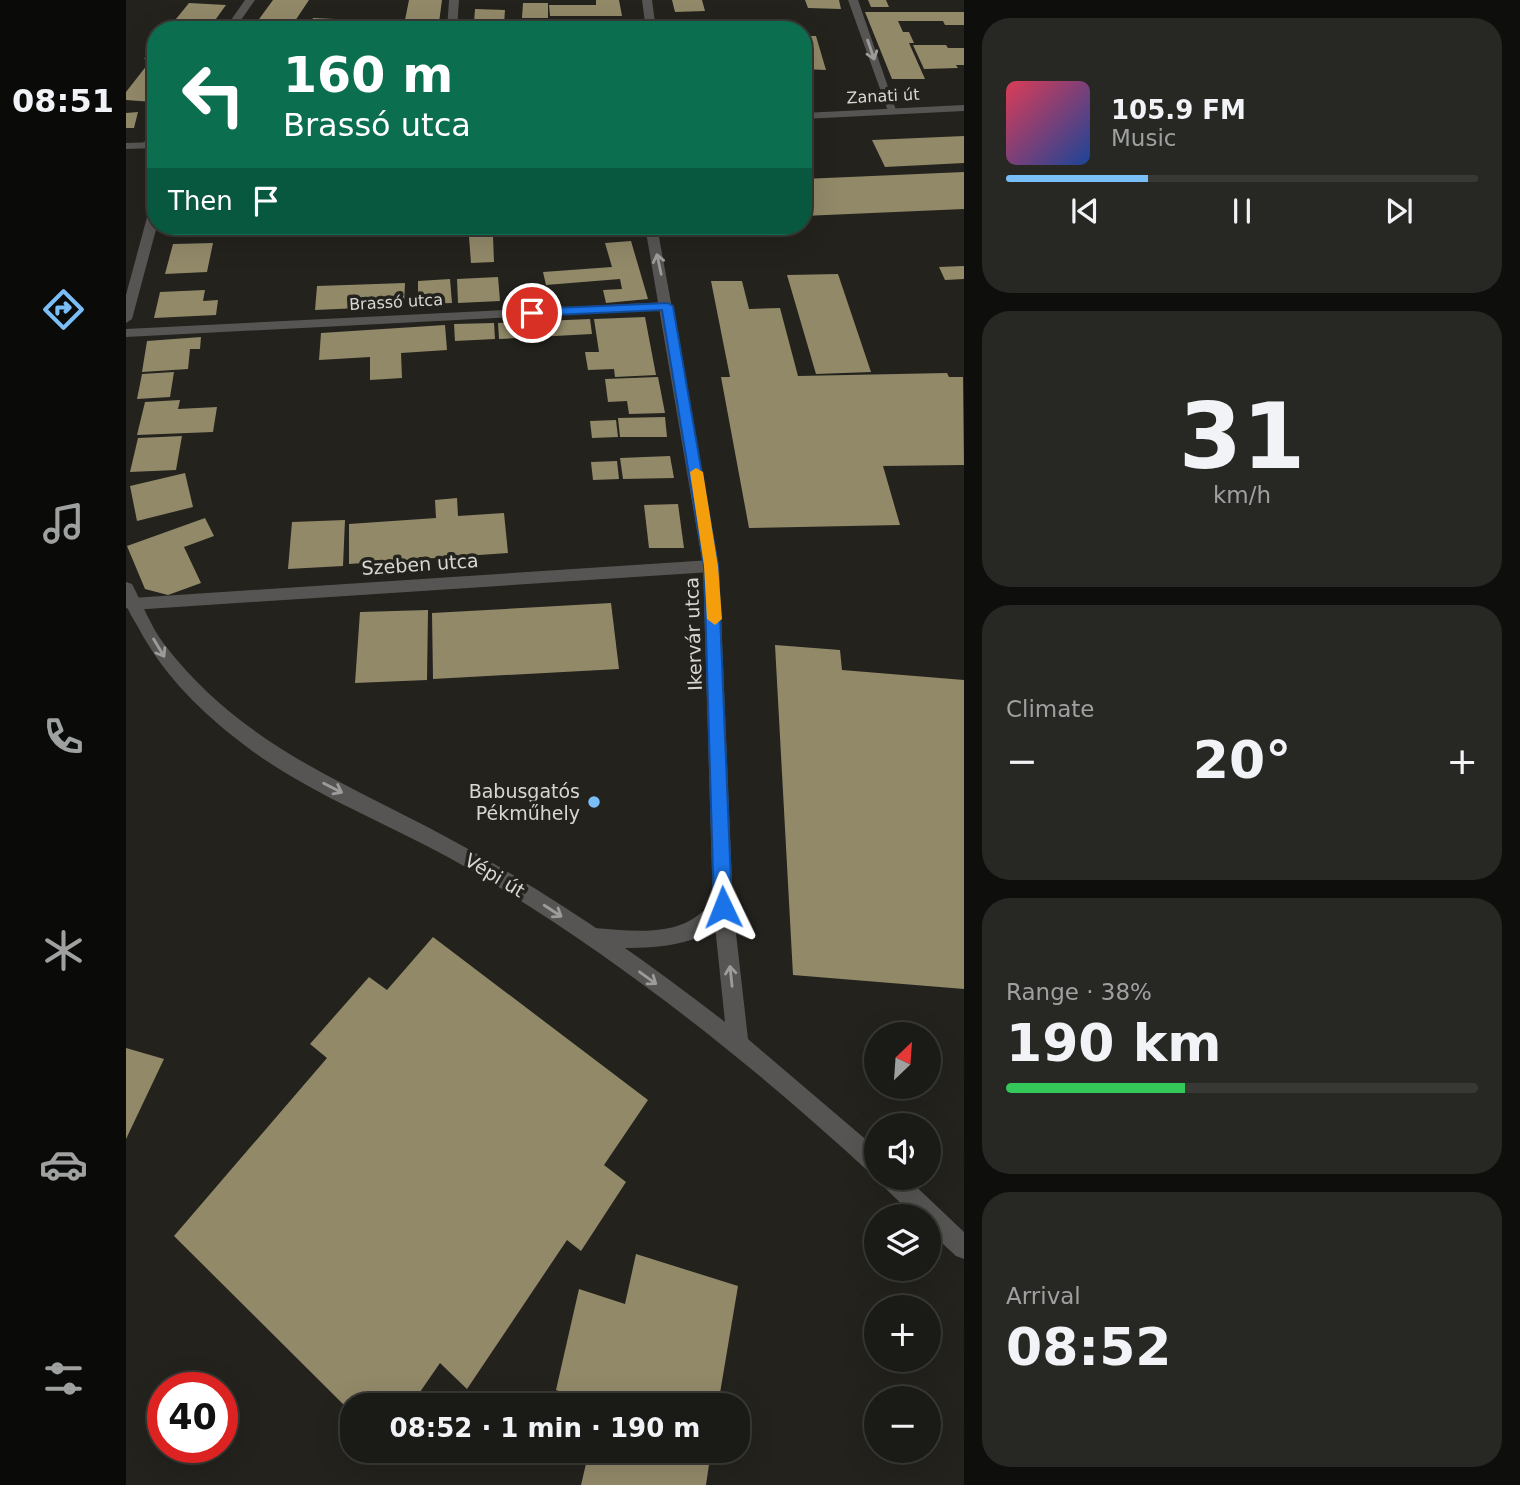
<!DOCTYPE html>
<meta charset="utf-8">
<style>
:root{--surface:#1a1a16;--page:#272723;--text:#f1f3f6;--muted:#9fa1a1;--line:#383835;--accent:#7abef8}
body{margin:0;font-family:"DejaVu Sans",sans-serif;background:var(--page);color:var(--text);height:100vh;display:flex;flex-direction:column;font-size:26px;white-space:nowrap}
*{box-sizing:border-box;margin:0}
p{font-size:23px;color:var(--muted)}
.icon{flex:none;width:38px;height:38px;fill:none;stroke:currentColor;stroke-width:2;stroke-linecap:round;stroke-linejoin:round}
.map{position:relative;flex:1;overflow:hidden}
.drawer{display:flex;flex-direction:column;gap:18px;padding:18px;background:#0e0e0c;width:556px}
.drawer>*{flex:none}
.banner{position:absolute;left:21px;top:21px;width:665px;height:214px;border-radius:28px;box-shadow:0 7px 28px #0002,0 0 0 2px var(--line);background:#0b6e4f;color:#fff;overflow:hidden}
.needle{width:46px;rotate:25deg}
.controls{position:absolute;left:738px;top:1022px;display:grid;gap:14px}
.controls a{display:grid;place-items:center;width:77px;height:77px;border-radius:50%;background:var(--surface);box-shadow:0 7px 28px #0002,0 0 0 2px var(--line);font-size:35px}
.speed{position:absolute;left:21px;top:1372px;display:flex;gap:14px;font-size:35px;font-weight:700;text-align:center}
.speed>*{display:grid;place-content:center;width:91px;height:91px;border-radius:50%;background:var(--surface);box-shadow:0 7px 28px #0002,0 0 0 2px var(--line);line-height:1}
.speed .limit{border:10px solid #d22;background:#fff;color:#111}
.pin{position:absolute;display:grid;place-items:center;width:60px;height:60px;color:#fff;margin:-30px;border:4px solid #fff;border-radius:50%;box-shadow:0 2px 7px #0007}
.me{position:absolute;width:77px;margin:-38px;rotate:358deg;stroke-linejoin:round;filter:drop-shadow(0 0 5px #0008)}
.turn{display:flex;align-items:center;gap:24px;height:147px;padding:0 21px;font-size:32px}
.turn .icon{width:91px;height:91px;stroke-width:2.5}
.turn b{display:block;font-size:49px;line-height:60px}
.then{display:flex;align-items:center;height:66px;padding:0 21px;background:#0003;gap:14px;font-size:26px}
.big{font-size:52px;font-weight:600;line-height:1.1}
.drawer .card{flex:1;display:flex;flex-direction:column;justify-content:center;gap:10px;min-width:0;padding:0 24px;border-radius:28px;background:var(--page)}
.drawer .dial{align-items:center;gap:0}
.dial b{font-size:91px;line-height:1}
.song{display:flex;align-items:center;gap:21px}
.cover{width:84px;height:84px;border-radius:10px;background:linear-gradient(135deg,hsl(350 70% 55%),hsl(220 70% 35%))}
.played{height:7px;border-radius:4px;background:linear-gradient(90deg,var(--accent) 30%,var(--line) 30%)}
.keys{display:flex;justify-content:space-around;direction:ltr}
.heat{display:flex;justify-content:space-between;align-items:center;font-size:38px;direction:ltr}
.charge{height:10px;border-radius:5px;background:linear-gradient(90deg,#34c759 38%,var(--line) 0)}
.trip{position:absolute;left:214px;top:1393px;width:410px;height:70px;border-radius:28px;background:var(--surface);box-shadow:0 7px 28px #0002,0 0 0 2px var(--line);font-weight:600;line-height:70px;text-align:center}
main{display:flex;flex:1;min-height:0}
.tabs{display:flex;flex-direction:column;width:126px;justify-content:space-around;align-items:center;background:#0a0a09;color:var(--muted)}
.tabs .icon{width:49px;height:49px}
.tabs .current{color:var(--accent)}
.tabs b{font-size:32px;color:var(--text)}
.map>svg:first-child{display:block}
</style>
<main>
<nav class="tabs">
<b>08:51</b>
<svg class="icon current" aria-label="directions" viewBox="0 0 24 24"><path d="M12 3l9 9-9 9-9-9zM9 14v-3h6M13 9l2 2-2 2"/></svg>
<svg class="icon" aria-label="music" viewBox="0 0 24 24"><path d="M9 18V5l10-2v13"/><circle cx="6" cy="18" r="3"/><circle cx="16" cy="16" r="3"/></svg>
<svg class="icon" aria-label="phone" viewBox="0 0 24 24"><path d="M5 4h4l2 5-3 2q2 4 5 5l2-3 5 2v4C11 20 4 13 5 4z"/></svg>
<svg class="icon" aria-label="climate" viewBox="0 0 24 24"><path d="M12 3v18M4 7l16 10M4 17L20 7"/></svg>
<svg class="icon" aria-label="car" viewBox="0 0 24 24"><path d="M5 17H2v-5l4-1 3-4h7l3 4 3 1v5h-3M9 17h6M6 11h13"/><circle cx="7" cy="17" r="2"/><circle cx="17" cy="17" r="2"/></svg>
<svg class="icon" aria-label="filters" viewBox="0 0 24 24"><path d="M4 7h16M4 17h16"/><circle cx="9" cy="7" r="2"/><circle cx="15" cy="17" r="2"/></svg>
</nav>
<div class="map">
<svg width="838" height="1485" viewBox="0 0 838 1485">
<rect width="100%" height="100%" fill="#23221d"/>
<g fill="#928969">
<path d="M147,0h36l-20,30h-38z"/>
<path d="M283,0h33l-4,30h-35z"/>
<path d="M470,0h23l3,16h-72l-1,-11h47z"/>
<path d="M546,0h30l3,11 -30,1z"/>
<path d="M679,0h34l2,9 -33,-1z"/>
<path d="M742,0h18l3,7h-18z"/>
<path d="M63,3l37,2 -18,25h-41z"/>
<path d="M397,3h25v15h-26z"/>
<path d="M349,9l30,1 -1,14 -30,-1z"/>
<path d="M739,12h99v13h-19l-2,-4h-45l5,11h6l5,11h-5l16,36h-33z"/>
<path d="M187,18l66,3 -4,9h-67z"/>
<path d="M493,26l1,4h-63v-3z"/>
<path d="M677,36h13l10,34 -23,-1z"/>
<path d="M30,44v54l-3,4 -27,-2v-8l25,-32 -7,-1z"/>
<path d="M787,45h33l2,3h16v17h-8l2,3 -34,1z"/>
<path d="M12,112l-4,16h-8v-15z"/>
<path d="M838,136v27l-79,4 -13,-27z"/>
<path d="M838,172v37l-161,7v-37z"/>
<path d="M48,226h42v3l-43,1z"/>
<path d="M473,226h29l2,8 -30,1z"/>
<path d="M367,236l1,26 -23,1 -2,-26z"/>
<path d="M505,241l17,58 -42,4 -3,-13 19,-1 -2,-10 -74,6 -3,-13 69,-5 -7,-24z"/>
<path d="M87,243l-6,29 -42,2 8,-30z"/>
<path d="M838,266v13l-19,1 -6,-13z"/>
<path d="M712,274l33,98 -55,2 -29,-99z"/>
<path d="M372,277l2,24 -42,2 -1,-24z"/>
<path d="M324,279l2,24 -34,1v-23z"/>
<path d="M585,281h31l7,28 31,-1 18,68 149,-3 2,4h14l1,88 -81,1 17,59 -151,3 -28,-151h9z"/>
<path d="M279,283l-1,23 -89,4 2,-24z"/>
<path d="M79,290l-2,11 15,-1 -2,15 -62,3 6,-26z"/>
<path d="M519,317l11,58 -41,2 -1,-8 -26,1 -3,-18h14l-5,-33z"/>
<path d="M464,319l2,15 -93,5 -1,-16z"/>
<path d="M368,323l1,16 -40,2 -1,-17z"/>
<path d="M319,325l2,25 -46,3 1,25 -32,2v-23l-51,3 2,-27z"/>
<path d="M75,337l-1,12h-10l-2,20 -46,3 5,-31z"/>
<path d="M48,372l-4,25 -33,2 5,-25z"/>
<path d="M532,377l7,36 -36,1 -2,-13 -19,1 -3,-23z"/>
<path d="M54,400l-2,9 39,-2 -4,25 -76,3 8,-33z"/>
<path d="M539,417l2,20h-47l-2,-19z"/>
<path d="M490,420l2,17 -26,1 -2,-17z"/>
<path d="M56,436l-6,34 -46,2 8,-34z"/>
<path d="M544,456l4,22 -51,1 -3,-21z"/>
<path d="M491,461l2,18 -26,1 -2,-18z"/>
<path d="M59,473l8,34 -56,14 -7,-35z"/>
<path d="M331,498l1,18 46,-3 4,40 -159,11v-40l87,-6 -1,-18z"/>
<path d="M552,504l6,44h-35l-5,-43z"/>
<path d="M79,518l9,18 -30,11 17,36 -33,12 -23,-6 -18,-43z"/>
<path d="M219,520l-2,46 -55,3 4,-47z"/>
<path d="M485,603l8,66 -186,10 -1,-66z"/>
<path d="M302,610l-1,70 -72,3 5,-71z"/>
<path d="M649,645l65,5 2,20 122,10v309l-171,-14z"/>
<path d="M307,937l215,163 -44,65 22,17 -45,69 -14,-11 -100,149 -27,-26 -29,42h-59v8l-178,-177 153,-178 -17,-14 59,-67 18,13z"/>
<path d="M0,1048l38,11 -38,80z"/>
<path d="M510,1254l102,32 -20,119h-120l-42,-15 23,-101 46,15z"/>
<path d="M463,1451h122l-5,34h-125z"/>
</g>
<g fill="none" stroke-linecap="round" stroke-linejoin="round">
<g fill="#565553" fill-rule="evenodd">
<path d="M119,0h10l-21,30h-10z"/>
<path d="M323,0h10l-2,30h-10z"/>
<path d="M516,0h10l4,30h-10z"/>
<path d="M722,0h10l39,113 -9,-2z"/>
<path d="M30,130v11l-5,6h-8v-4z"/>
<path d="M542,302l6,4 -2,3 -546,28v-8z"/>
<path d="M585,560l8,6 -8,6 -579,38 -6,-2v-8l6,-2z"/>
<path d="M597,898l7,3 3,6c-20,45 -100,43 -140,39l-7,-2 -3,-7 3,-7 7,-2c31,2 70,8 98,-8 12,-7 20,-17 32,-22z"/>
</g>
<g fill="#565553" fill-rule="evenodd">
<path d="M838,105v6l-161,8v-6z"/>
<path d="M30,142v6l-30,1v-6z"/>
<path d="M30,203l1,23 -25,93 -6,4v-28l24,-89z"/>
<path d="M519,226h12l62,340 14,341 15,132 129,110v26l-8,-3c-121,-112 -253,-215 -395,-300 -78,-47 -169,-77 -240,-135 -39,-31 -73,-66 -96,-110 -4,-7 -10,-16 -12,-24 0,-6 0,-15 0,-21l6,2c10,19 19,43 32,60 83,108 193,142 306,206 89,50 174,109 255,172l-12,-115 -10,-341z"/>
<path d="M754,1178h27l57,54v27l-8,-3 -27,-25v-15h-15l-31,-30z"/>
</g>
</g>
<defs><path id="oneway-shaft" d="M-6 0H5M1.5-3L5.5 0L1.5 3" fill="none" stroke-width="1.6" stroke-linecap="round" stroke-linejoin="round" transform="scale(1.75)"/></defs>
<g stroke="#9e9c9a">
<use href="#oneway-shaft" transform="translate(745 50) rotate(71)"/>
<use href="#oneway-shaft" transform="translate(533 264) rotate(-102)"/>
<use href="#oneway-shaft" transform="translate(33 648) rotate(59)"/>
<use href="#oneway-shaft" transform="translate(207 788) rotate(27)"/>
<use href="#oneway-shaft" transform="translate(427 911) rotate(33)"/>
<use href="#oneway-shaft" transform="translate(605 976) rotate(-96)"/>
<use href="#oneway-shaft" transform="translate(522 978) rotate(36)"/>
</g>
<path fill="#1a73e8" stroke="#114b97" stroke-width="2" d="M542,303l5,3 45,260 14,341 -3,6 -6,2 -6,-2 -3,-6 -10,-341 -42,-256 -130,6 -6,-3 6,-4z"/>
<path fill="#f59e0b" d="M570,468l7,4 15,94 4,53 -7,6 -8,-6 -3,-53 -14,-94z"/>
<circle fill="#7abef8" stroke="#23221d" stroke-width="2.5" cx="468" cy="802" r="7"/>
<g text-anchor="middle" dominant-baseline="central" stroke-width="7" stroke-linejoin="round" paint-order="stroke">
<g font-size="16" fill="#d8d7d4" stroke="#23221d">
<text transform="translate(757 96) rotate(-3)">Zanati út</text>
<text transform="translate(270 302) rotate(-3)">Brassó utca</text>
</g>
<g font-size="19" fill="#d8d7d4" stroke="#23221d">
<text transform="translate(294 564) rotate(-4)">Szeben utca</text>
<text transform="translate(567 634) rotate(-92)">Ikervár utca</text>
<text transform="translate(369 875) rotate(31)">Vépi út</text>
</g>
<g font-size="19" fill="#d8d7d4" stroke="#23221d" text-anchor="end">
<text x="454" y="791">Babusgatós<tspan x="454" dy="22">Pékműhely</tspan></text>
</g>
</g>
</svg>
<div class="controls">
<a><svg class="needle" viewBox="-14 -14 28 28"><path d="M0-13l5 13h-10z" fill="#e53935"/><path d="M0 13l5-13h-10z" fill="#9fa1a1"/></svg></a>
<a><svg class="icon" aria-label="sound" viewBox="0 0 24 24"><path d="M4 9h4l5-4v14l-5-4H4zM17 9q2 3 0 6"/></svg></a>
<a><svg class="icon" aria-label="layers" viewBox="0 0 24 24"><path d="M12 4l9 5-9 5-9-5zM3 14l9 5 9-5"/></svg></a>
<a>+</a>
<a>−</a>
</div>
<div class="speed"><div class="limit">40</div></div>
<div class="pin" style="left:406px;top:313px;background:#d93025"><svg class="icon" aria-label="arrive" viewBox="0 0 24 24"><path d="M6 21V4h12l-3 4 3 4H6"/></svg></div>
<svg class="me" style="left:597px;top:907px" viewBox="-20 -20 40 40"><path d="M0-17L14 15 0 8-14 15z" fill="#1a73e8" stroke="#fff" stroke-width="4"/></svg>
<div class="trip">08:52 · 1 min · 190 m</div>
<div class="banner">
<div class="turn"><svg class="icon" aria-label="left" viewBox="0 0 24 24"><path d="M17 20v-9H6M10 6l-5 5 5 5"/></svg><div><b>160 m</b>Brassó utca</div></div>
<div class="then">Then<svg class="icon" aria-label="arrive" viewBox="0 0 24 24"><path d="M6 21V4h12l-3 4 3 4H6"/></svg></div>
</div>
</div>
<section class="drawer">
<div class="card">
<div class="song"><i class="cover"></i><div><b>105.9 FM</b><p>Music</p></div></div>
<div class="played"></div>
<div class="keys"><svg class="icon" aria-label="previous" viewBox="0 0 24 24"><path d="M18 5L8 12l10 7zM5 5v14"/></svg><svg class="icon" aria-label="pause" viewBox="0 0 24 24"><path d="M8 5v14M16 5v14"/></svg><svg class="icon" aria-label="next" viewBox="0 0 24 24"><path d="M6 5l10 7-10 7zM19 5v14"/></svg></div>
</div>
<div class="card dial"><b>31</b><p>km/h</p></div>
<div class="card"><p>Climate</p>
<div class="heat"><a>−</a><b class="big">20°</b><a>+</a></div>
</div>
<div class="card"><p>Range · 38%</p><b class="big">190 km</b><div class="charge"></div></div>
<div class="card"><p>Arrival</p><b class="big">08:52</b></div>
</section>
</main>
